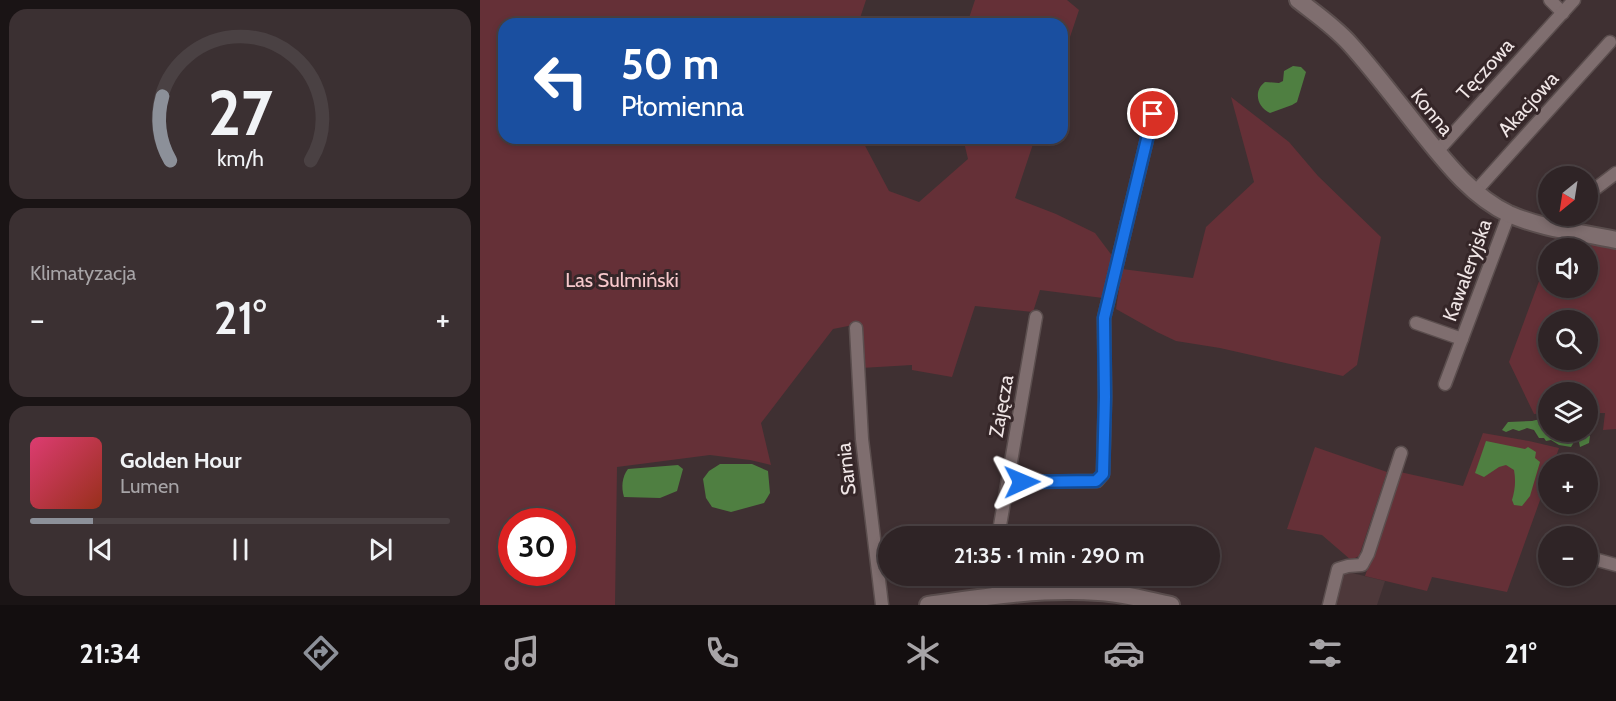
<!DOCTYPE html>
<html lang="pl">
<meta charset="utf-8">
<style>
:root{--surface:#2f2426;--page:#3b3032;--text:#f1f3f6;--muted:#a7a4a7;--line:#4a4143;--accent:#8c9099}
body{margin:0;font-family:Cabin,sans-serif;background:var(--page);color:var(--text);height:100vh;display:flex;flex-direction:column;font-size:22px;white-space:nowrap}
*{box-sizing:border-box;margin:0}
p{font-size:20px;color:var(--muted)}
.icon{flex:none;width:33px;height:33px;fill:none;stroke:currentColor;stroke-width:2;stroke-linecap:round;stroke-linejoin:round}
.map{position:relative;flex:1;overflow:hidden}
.side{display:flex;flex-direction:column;gap:9px;padding:9px;background:#1a1415;width:480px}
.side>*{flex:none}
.banner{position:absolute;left:18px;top:18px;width:570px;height:126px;border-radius:18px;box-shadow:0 3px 9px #0003,0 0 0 2px var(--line);background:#1a4fa0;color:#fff;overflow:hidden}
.needle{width:39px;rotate:210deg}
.fabs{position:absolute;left:1058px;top:166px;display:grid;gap:12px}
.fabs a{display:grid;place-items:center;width:60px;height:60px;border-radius:50%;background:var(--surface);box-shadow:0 3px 9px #0003,0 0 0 2px var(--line);font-size:30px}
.speed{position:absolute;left:18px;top:508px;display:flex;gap:12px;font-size:30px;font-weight:700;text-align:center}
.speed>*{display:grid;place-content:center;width:78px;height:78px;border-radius:50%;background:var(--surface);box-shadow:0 3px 9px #0003,0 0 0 2px var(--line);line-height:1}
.speed .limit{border:9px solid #d22;background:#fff;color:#111}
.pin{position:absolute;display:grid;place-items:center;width:51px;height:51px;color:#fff;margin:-26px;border:3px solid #fff;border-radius:50%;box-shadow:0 2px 6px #0007}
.me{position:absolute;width:66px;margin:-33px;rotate:89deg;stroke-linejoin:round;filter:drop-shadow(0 0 4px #0008)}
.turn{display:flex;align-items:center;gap:21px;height:126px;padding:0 24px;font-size:27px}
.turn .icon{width:78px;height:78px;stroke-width:2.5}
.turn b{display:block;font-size:42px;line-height:51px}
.big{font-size:45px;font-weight:600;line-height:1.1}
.side .tile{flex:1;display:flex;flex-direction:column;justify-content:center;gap:9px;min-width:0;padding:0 21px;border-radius:18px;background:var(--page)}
.side .dial{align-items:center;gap:0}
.dial svg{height:156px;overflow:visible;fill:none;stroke:var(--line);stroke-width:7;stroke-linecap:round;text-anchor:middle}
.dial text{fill:var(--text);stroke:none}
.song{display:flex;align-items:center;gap:18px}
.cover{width:72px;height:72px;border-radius:9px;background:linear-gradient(135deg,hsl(340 70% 55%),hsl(10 70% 35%))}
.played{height:6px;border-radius:3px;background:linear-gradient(90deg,var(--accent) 15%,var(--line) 15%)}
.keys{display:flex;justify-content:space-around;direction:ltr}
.heat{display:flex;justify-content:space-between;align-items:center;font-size:33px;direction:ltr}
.trip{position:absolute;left:398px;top:526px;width:342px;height:60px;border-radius:30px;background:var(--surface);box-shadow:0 3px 9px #0003,0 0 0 2px var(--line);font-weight:600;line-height:60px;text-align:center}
.menu{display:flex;height:96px;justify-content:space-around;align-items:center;background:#130e0f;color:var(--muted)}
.menu .icon{width:42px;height:42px}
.menu .current{color:var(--accent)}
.menu b{font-size:27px;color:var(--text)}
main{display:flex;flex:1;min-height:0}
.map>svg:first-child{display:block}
</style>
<main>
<section class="side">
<div class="tile dial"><svg viewBox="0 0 100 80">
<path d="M14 69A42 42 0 1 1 86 69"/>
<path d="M14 69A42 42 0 0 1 10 36" stroke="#8c9099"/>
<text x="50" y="56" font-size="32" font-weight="700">27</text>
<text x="50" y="72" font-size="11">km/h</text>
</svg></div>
<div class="tile"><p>Klimatyzacja</p>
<div class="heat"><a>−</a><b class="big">21°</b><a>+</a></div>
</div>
<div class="tile">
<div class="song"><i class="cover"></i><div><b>Golden Hour</b><p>Lumen</p></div></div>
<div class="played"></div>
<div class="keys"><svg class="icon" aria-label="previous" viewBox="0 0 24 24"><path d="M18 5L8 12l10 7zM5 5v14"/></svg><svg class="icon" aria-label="pause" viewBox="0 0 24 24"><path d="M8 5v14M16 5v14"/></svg><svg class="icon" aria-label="next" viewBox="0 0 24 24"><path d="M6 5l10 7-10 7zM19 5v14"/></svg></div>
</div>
</section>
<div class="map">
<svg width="1136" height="605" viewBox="0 0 1136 605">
<rect width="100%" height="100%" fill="#3f3032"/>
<path fill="#4d383a" d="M864,571l41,10 -8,24h-42z"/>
<g fill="#653037" fill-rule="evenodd">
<path d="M0,0h386l-8,24h-354v114h355l3,2 27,51 30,11 49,-43 -5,-21h72l-20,60 41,16 39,19 18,24 -10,41 -63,-8 -7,22 -58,-6 -23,71 -40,-7v-5l-51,3 -8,-43 -20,4 -72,94 10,42 -21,-5 -40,-5 -93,12 -2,138h-135zM32,522h50v51h-50z"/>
<path d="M495,0h92l12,10 -17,51v-37h-95z"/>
<path d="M751,97l58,45 29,34 63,61 -24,128 -14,11 -123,-28 -44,-7 -19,-9 -41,-23 6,-40 71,9 13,-51 48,-45z"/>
<path d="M1075,238l42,5 19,5v181l-13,1 2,-17h-18v-20h-39v20l-14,1 -25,-52 39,-105v31h39v-39h-36zM1068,321h39v39h-39z"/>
<path d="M1003,433l46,8 30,7 -6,17h-5v13l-41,114 -75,-15 -5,14 -62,-15 35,-104 63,14z"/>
<path d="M835,447l72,25 -28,84 -8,4 -29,-25 -35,-6z"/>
</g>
<g fill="#4f7f41">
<path d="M813,66l8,1 5,5 -9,30 -5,3 -22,8c-13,-6 -17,-22 -5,-31l14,1 4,-2 1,-10z"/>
<path d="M1064,418h4v14h39v-13l8,1 -1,10h-4l-2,4 2,2 -1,7 -9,4 -1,-5h-5l-3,5 -12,-2 -8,-5 -5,1 -2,-3h-5l-5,-8 -7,-2 -8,3 -6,-2 -7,3 -4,-2 6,-8 24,-1z"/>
<path d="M1006,441l39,8 3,-2 8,5 -1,6 5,4 -10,34 -8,10 -8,-1 -2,-5c3,-10 4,-19 2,-30l-8,-5 -7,2 -15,10 -9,-4z"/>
<path d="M240,464h32l16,7 2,22 -6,10 -33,9 -19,-5 -6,-9 -3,-19 6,-8z"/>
<path d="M198,465l5,4 -6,22 -17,7 -36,-1c-3,-10 -2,-20 4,-28z"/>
</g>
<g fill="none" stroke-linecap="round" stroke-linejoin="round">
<g stroke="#5b4e4e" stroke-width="15">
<g id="street">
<path d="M1070,0l13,13"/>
<path d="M956,150l7,-5 131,-145"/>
<path d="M995,192l135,-150"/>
<path d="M1107,195l29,-22"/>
<path d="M936,323l46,16"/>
<path d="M376,328l6,111 20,166"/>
<path d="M965,384l64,-170"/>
<path d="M528,480l14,2 75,-1 6,-7 2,-77 -1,-79 49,-204"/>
<path d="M518,537l38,-220"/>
<path d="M1107,557l29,8"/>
<path d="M517,576l1,19"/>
<path d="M849,605l9,-36 10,-3 14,-1 6,-11 33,-101"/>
</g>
</g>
<g stroke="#5b4e4e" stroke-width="20">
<g id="secondary">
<path d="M818,0c18,14 37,27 52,44 26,29 49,60 73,90 24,30 50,63 86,80 34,15 71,18 107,26"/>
<path d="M448,605c56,-8 113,-17 170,-13 24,1 49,8 73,13"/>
</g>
</g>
<use href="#street" stroke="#7f6e6f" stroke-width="12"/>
<use href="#secondary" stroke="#7f6e6f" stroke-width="16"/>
</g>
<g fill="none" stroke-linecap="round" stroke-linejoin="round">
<g stroke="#114b97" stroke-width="15">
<path id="route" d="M542,482l74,-1 7,-7 2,-77 -1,-79 49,-204"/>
</g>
<use href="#route" stroke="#1a73e8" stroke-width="10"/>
</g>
<g text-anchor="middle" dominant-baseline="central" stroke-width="6" stroke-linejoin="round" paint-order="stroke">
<g font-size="20" fill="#f0e6e6" stroke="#352628">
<text transform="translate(1005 69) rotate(-48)">Tęczowa</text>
<text transform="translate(1048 104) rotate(-48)">Akacjowa</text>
<text transform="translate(952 112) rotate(51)">Konna</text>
<text transform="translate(987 270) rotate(-70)">Kawaleryjska</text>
<text transform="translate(521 406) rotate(-80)">Zajęcza</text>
<text transform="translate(366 469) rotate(-96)">Sarnia</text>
</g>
<g font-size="20" fill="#f7c8cb" stroke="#352628">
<text x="142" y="280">Las Sulmiński</text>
</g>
</g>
</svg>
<div class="fabs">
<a><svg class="needle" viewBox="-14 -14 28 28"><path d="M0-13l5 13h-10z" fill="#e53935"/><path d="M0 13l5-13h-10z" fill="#a7a4a7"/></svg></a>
<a><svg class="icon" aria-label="sound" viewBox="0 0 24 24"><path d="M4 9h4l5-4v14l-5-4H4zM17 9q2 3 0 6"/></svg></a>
<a><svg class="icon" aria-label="search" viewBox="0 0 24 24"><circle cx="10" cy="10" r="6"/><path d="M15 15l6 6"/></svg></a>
<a><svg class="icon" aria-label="layers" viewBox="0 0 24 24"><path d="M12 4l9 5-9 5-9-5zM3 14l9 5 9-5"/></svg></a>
<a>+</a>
<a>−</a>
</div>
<div class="speed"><div class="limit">30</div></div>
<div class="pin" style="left:673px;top:114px;background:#d93025"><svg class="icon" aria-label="arrive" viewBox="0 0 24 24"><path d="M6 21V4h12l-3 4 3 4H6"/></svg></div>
<svg class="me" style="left:542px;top:482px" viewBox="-20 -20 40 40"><path d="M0-17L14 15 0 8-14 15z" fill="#1a73e8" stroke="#fff" stroke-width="4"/></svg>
<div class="trip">21:35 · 1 min · 290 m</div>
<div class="banner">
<div class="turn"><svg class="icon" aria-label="left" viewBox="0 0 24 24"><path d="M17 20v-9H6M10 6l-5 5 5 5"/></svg><div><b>50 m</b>Płomienna</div></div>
</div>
</div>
</main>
<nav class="menu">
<b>21:34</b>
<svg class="icon current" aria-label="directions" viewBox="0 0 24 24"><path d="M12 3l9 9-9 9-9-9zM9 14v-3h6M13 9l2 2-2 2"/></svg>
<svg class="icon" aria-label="music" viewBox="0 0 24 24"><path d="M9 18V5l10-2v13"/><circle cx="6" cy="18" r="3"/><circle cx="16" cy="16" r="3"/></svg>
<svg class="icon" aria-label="phone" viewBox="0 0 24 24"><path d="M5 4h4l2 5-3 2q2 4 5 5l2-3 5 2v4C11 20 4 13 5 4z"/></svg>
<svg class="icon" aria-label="climate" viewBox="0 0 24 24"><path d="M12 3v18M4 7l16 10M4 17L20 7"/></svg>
<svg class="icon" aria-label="car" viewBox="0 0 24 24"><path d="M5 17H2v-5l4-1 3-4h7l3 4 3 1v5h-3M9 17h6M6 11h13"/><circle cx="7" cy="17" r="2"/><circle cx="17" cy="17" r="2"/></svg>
<svg class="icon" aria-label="filters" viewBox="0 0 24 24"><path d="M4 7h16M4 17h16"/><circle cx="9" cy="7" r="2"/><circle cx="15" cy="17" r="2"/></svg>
<b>21°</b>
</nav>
